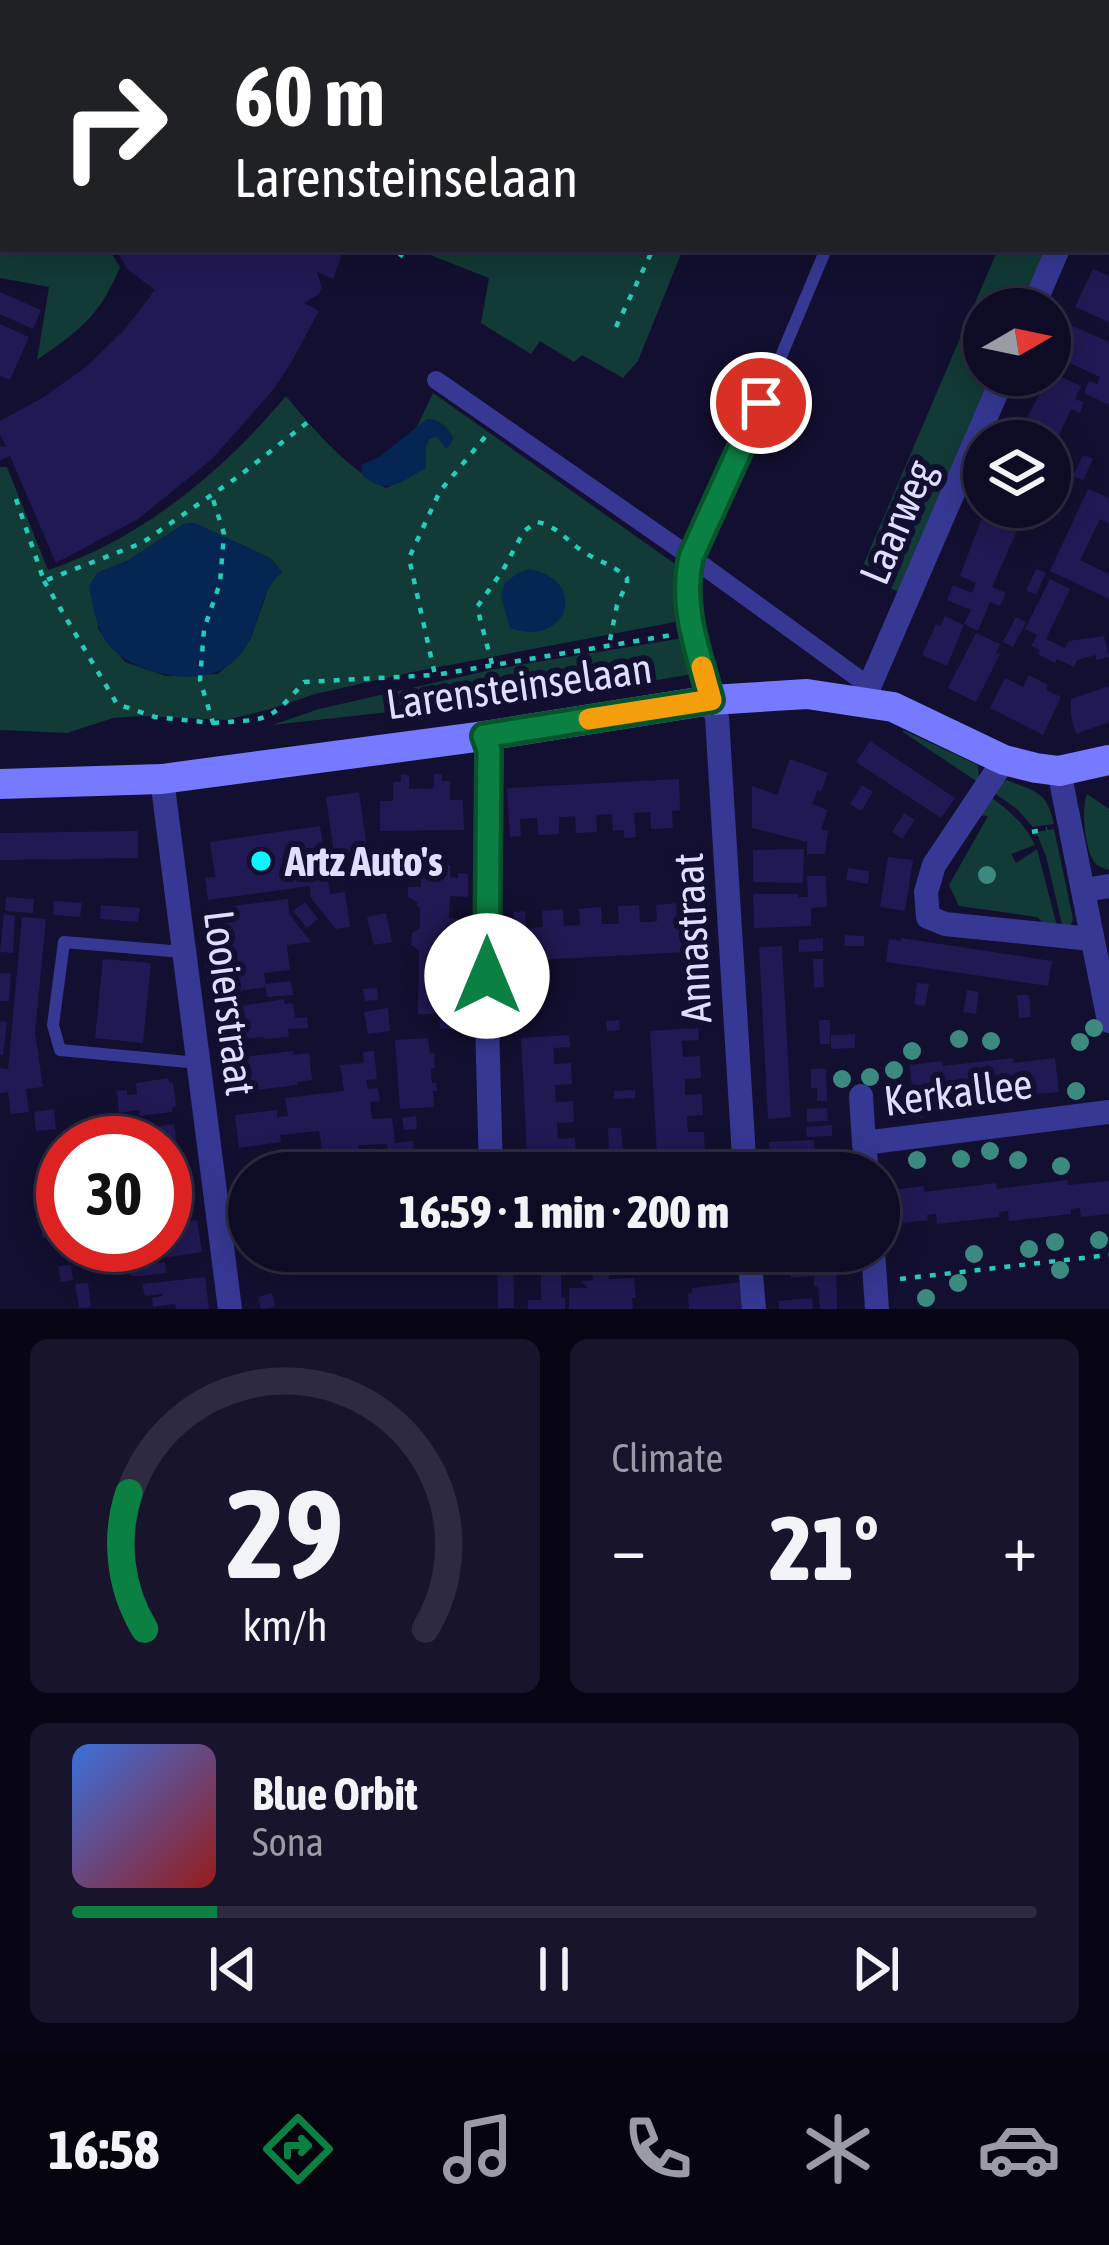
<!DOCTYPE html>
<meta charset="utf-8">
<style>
:root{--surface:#0e0b24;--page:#17142c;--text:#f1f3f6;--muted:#9b9ba6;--line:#2e2b41;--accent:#0b8043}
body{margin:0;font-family:"Asap Condensed",sans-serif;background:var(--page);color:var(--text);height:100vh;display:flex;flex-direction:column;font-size:45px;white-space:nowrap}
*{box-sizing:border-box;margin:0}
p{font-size:39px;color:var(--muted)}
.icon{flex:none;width:66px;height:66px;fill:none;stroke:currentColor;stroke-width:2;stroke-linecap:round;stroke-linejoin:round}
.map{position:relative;height:1309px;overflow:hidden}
.details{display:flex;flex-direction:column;gap:30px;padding:30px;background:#080614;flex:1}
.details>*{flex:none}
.guide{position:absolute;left:0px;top:0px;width:1110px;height:252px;box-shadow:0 6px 30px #0003,0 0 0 3px var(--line);background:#202124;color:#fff;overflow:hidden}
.needle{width:78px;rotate:81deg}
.controls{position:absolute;left:963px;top:288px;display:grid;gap:24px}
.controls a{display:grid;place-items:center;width:108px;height:108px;border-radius:50%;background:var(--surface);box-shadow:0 6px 30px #0003,0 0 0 3px var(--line);font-size:60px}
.speed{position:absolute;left:36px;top:1116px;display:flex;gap:24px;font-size:60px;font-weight:700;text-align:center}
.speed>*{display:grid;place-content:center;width:156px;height:156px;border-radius:50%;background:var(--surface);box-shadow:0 6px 30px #0003,0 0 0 3px var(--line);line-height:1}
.speed .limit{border:18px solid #d22;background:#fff;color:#111}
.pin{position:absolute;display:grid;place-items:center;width:102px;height:102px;color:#fff;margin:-51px;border:6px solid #fff;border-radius:50%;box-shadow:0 3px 12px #0007}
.me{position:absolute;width:132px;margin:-66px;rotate:0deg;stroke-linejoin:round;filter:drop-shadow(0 0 9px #0008)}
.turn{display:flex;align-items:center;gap:42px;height:252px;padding:0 36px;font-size:54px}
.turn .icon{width:156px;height:156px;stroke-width:2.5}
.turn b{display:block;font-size:84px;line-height:102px}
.big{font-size:90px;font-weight:800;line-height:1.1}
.details .card{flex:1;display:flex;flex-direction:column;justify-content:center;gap:18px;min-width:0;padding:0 42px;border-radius:18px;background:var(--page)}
.details .dial{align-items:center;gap:0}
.dial svg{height:312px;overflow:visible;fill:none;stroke:var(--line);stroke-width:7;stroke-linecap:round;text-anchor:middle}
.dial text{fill:var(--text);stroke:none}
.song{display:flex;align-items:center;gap:36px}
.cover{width:144px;height:144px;border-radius:18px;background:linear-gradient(135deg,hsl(220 70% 55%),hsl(0 70% 35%))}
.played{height:12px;border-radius:6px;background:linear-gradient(90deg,var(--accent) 15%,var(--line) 15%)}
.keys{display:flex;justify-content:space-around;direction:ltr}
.heat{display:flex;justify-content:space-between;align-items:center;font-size:66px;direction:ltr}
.details .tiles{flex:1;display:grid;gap:30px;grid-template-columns:1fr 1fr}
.card:last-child{grid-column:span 2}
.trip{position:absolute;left:228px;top:1152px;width:672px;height:120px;border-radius:60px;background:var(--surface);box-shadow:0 6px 30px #0003,0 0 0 3px var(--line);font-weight:800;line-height:120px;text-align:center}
.dock{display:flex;height:192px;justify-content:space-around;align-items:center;background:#06040e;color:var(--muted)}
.dock .icon{width:84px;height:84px}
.dock .selected{color:var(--accent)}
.dock b{font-size:54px;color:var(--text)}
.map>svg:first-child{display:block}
</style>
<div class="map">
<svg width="1109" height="1309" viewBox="0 0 1109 1309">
<rect width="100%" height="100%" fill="#130f30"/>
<g fill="#123a36" fill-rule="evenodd">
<path d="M0,0h195v3h-192v246h106l11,18c-21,50 -40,63 -83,93l12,-73 -49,-9z"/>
<path d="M485,0h321l7,3h-329z"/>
<path d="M415,249h268l-45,112 -15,17 -41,-23 -8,7 -34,-21 -9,13 -50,-31 8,-45z"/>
<path d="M998,249h54l-27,60h-41v66h12l-97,217 -40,-17z"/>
<path d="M433,393l245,173 -4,25 1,31 -262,50 -98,22 -48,16 -41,10 -84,-4 -29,2 -46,15 -67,-3v-263h7l41,103c94,-31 175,-99 238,-174 30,36 58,70 100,92l40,-20v-23l3,-6 8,-3 5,7 11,-5c-6,-11 -14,-19 -26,-19l-11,10zM194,523l76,35 12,14 -11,9 -21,59 -13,17 -19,17 -52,2 -41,-14 -27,-33 -1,-56 30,-12 57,-37z"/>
<path d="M683,638l11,30 -2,6 -153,27 -105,6 -162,18 47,-16 176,-40z"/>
<path d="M903,730l75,35 1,18 -76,-51z"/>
<path d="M1007,780c30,13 39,10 47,44l-21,3 -16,-18 -27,-19z"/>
<path d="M1087,794l22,15v61c-8,-3 -13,-3 -17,-12 -7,-13 -11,-51 -5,-64z"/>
<path d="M988,795c20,15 36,27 47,50l-24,9 5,9 21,-14 22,85h-5l-17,-17 -78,-11 -10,-21 39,-69 -14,-1z"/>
<path d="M1054,829l19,90 -3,9 -6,5 -18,-77 -10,-24z"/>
</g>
<g fill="#052653">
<path d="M427,419c12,0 20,8 26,19l-3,8 -5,2 -8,-12 -8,3 -3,6v23c-24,13 -39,29 -64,7l-1,-10 18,-8z"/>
<path d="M194,523l76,35 12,14c-20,18 -21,41 -31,65 -20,44 -62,46 -102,33 -46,-16 -52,-39 -60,-84l8,-13 30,-12 57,-37z"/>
<path d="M529,569c62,12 38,80 -19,59l-9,-31 3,-13 14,-11z"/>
</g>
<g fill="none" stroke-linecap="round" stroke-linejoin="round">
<path stroke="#052653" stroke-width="8" d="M875,0l6,3"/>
</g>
<g fill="#211953">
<path d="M116,249h228l-11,30 -16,-7 5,16 -4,7 -14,8 15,8 -27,50 -19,29 -62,70 -73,59 -82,44 -46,-107 -10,4v-14l6,1 -6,-13v-13l42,-23 44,-31 38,-37 31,-40 -28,-21z"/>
<path d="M1093,269l16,7v46l-34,-15z"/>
<path d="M0,292l41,18 -8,19 -33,-15z"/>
<path d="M0,324l29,13 -19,43 -10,-4z"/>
<path d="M1068,324l41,18v63l-25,-12 5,-12 8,3 3,-7 -46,-21z"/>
<path d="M1050,372l31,14 -6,13 9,3 -4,11 -9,-4 -16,35 9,4 -6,14 -6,2 -2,-1v-22h-30l5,-11 -2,-4 21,-41 -2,-4z"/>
<path d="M1083,455l10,4 -10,21 -10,-4z"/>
<path d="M1088,489l21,9v26l-9,-5 -20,41 29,14v25l-59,-28z"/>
<path d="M990,507h47l-6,13 6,2 -4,8 -13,-6 -28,63 14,6 -6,13 -10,-4 -12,29 -14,-7 7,-14 -24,-10 6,-15 19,8 4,-10 -16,-7 21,-56h4z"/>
<path d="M1036,569l10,4 -10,21 -10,-3z"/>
<path d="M1050,579l20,10 -24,50 19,9 4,-7 35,-5 5,21 -13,3v-5l-19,5 -3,7 -17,-8 -2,4 -17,-9 2,-4 -9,-4 6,-11 -12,-6z"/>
<path d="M945,616l19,9 -17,41 -25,-11 14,-31 4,2z"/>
<path d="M1016,617l10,5 -13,25 -10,-5z"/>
<path d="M976,633l24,11 -4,9 4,1 -24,48 -28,-14z"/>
<path d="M1029,675l19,10 -2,5 15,7 -18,38 -53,-27 15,-30 18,9z"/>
<path d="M1109,686v36l-33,12 -5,-18v-17z"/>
<path d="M870,741l85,57 -14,20 -85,-56z"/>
<path d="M790,759l38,14 -7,19 -3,-2 -6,14 16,6 -7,19 7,2 -3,23h-18v-12l-55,-14v-42l25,9z"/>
<path d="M401,774l8,1v14h12l13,-1v-14h8v7h8v19h13l1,30 -84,1v-30h13v-19h8z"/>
<path d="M679,779l1,31 -8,1 1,17 -22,1 -1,-17 -16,1 2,24 -12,1v-8l-11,1 -1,-17 -16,1 1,17 -21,1 -1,-17 -9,1h-7v17l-21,1 -1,-17 -17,1 1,17 -11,1 -3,-49z"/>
<path d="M862,785l11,7 -12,19 -11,-7z"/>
<path d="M359,792l10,71 -33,5 -10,-71z"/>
<path d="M904,813l11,7 -13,19 -10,-7z"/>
<path d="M320,826l10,68 15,-2 5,35 -14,2 -25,-31 -1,-12 -102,14 -3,-22 10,-1 -5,-35z"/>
<path d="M138,831v27l-138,2v-27z"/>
<path d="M804,849l-1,34 -50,-1v-32z"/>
<path d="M888,857l25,3 -8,51 -25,-4z"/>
<rect x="386" y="860" width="12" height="11"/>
<path d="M421,864l29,1v12l8,1v-5l10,1v23l-18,-1 -1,22 19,3 -1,17 -18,2v19l18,3 -1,17h-10v-9h-8v36h7v-7h11l-4,29 -22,1v-15h-22l1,-64 -8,-5 1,-12 8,-5v-21h-3v-5l-9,-5v-10h13z"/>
<path d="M848,868l21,3 -1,13 -22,-4z"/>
<path d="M807,876h19l1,31 -16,1v18l-57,2 -1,-34h45v3h10z"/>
<path d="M6,897l28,2 -1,14 -28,-2z"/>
<path d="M288,899l1,15 22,28 -24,3 3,25 -26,3 2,14 -57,9 -4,-32 21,-3 -2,-9 -10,1 -5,-44z"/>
<path d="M54,901l28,2 -2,14 -27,-2z"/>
<path d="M305,902l13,17 -11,9 -14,-17z"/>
<path d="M676,903l1,17h10l1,32 -172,9 -2,-49 11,-1 1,17 17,-1 -1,-16 21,-2 1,17 16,-1 -1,-16 22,-2 1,17h17l-1,-18 21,-1 1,17h8l9,-1 -1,-16z"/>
<path d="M101,905l39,3 -2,14 -38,-3z"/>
<path d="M386,913l6,29 -18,3 -7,-28z"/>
<path d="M4,914l11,2 -2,37 -13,-1z"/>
<path d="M22,917l24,2 -11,114 8,54 -17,2 3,23 -18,2 -3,-22 -8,1v-25l8,1z"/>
<path d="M845,935l19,1v10h-20z"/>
<path d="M823,938v13l-24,1v-12z"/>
<path d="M901,938l151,23 -4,25 -162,-24 3,-23 12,2z"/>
<path d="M782,946l9,171 -23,2 -9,-172z"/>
<path d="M103,959l48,4 -8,80 -48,-5z"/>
<path d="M813,959h10l1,28 -10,1z"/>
<path d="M0,973l11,1 -2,27h-9z"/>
<path d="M291,981l2,14 -26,2 -2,-13z"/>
<path d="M917,983l12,1 -4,22 -11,-2z"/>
<path d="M377,988l1,12 -13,1 -2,-12z"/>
<path d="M967,990l12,2 -3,22 -13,-2z"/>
<path d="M1017,995h12l2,22 -12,1z"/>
<path d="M284,999l1,5 8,-1 2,15 12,-1 1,11 -20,1 1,8 -25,2 -1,-2 -48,5 -4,-31z"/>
<path d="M388,1008l2,23 -22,3 -4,-22z"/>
<path d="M619,1020l1,10 -13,1 -1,-10z"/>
<path d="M819,1020h11v24h-10z"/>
<path d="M0,1021l7,1 -4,33h-3z"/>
<path d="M698,1028l1,12 -17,1 1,16 17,-1 1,22 -16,1v16l17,-1 1,21 -16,1 1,16h16l1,22h-17l1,19h-31l-8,-142z"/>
<path d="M855,1034v14l-24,1v-14z"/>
<path d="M569,1035l1,12 -17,1 1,8v8l17,-1 1,21 -17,1 1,17 17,-1 1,21 -17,1 1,16 17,-1 1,22 -17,1 1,12h-32l-7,-135z"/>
<path d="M428,1038l2,15h4l1,15 -4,1 1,14h4l1,8h-4l1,16 -34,2 -5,-69z"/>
<path d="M293,1051v4l16,-2 3,27 -15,2v3l-65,8 -4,-34z"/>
<path d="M374,1051l3,28 -11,1 2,9 10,-1 2,13 -10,1 2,17 20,-1 3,25 18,-2 1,11 21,-2 1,16h4l1,7h-38l-2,-18 -13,1 -1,-12 -29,1 4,28h-54l-5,-2 -3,-19 22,-3 -3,-18 -39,4 1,7 -42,6 -4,-33 42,-5v7l11,-1 -3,-18 59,-7 -4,-26 24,-2 -1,-11z"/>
<path d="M1013,1058l1,5 41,-5 4,34 -32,3 -1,-10 -9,1v5l-62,7 -1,-10 -9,1v6l-32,3 -3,-33 32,-4 1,5z"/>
<path d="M811,1069h15l1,32h-10v-13h-6z"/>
<path d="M168,1078l1,4 4,1 3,23 -4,2v4l-32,4 -1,-6 -20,3 -2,-22 10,-1v5l10,-1 -1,-11z"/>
<path d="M635,1090v8l-21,1v-8z"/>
<path d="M827,1108l1,13 -21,1v-13z"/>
<path d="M54,1109l2,20 -20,2 -2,-19z"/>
<path d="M416,1116l1,13 -13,1 -2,-12z"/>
<path d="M174,1124l4,34 -13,2v-17h-22l-2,-14z"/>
<path d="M832,1125v11l-25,1 -1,-10z"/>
<path d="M608,1128h13l3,38 -7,1 1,6h-8z"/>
<path d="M133,1136l1,7h-32v-3z"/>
<path d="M63,1139v15l-10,1 -2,-14z"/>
<path d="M814,1140l2,33h-45l-2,-31z"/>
<path d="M180,1173l4,32 -19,3v-33z"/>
<path d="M51,1178l3,24 -15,1 -3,-23z"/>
<path d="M1067,1180l1,5 41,-4v33l-28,3 -1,-9 -9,1v5l-62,7 -1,-10 -9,1 1,5 -63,7 -1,-10 -9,1 1,5 -32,4 -2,-18h-3l1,-16 32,-4v6l72,-9 1,6z"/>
<path d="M63,1212v38l-3,1 -2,-16 -16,3 -1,-13 16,-2 -2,-10z"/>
<path d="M197,1220l5,32 -59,9 -3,-16h25v-21z"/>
<path d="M674,1251h64l1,12 -70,6v-8l-12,1 1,11 -26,2 -2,-19z"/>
<path d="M790,1251h46l1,58h-17l-2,-22 -4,-1v-10l-23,2z"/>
<path d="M513,1252l1,56h-16l-1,-55z"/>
<path d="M165,1262l1,11 -26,3h-9l-6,-9z"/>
<path d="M541,1264h20v33l4,1v11h-37v-9h13z"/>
<path d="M71,1265l2,15 -12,2 -3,-16z"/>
<path d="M608,1267l1,12 25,-1 2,20h-4l1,11h-64v-21h19l-7,-7 12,-1 -1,-12z"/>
<path d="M205,1277l4,32h-33l-1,-5 -22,3 -1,-9 11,-2 -1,-2 -17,2 -3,-12z"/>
<path d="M741,1282l3,27h-55l-1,-15 4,-1v-5z"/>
<path d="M88,1283l3,24 -12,1 -4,-24z"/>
<path d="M272,1293l3,14 -14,2 -3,-12z"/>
<path d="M812,1298l1,11h-34v-8z"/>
</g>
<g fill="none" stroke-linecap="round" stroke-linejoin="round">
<g stroke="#24cdb8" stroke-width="4.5" stroke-dasharray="6 9" stroke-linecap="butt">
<path d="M586,0l14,3"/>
<path d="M522,3l1,-3"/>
<path d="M0,216l3,-2"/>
<path d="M400,257l5,-8"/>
<path d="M616,327l37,-78"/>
<path d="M485,437l-45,54 -31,67 26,117 237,-40"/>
<path d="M16,499l28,82 98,-38 97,-67 69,-54"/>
<path d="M44,581l73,123 38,13 58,6 -13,-43 4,-51 16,-46 4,-49 -12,-38"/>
<path d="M492,664l-15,-57 26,-37 21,-39 13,-9c20,4 28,17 44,28 15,11 32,14 46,28v5l-10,22 -8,40"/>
<path d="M213,723c54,-4 55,1 91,-41l131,-7"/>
<path d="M1032,832l15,-3"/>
<path d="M900,1279l209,-24"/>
</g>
<g stroke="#363893" stroke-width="12">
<path d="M827,0l7,3"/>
<path d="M710,699l-19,-67 -5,-50 5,-25 57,-122 78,-186"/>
<path d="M183,952l-119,-10 -11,83 7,25 139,13"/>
</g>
<path stroke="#363893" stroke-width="18" d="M436,380l255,177 178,129"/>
<g stroke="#363893" stroke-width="24">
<path d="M1107,137l2,-5"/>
<path d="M1032,309l26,-60"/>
<path d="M711,700l6,18 28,455"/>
<path d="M863,701l141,-326"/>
<path d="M484,736l5,14 -2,271 4,152"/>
<path d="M1004,760l-70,105 -8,27 2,25 17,7 146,15"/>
<path d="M1059,771l50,250"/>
<path d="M162,779l68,530"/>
<path d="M1084,890l25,-4"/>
<path d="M861,1096l3,47 245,-31"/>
<path d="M864,1143l3,30"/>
<path d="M749,1251l5,58"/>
<path d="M873,1251l4,58"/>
</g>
<path stroke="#757aff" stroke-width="30" d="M0,784l162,-5 322,-43 227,-36 96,-6 86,13 111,53 32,8 23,3 50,-11"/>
</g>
<g fill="#3c897f">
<circle cx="987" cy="875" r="9"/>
<circle cx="1094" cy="1028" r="9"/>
<circle cx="959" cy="1039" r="9"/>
<circle cx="991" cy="1041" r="9"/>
<circle cx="1080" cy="1042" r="9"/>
<circle cx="912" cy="1051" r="9"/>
<circle cx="894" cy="1070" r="9"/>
<circle cx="870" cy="1077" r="9"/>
<circle cx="842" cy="1079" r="9"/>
<circle cx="1076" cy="1091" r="9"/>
<circle cx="918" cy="1109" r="9"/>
<circle cx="990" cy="1151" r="9"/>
<circle cx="961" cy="1159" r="9"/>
<circle cx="917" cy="1160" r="9"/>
<circle cx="1018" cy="1160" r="9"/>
<circle cx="1061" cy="1166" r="9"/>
<circle cx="1099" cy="1240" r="9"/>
<circle cx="1055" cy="1242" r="9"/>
<circle cx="1029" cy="1249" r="9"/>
<circle cx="974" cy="1254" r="9"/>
<circle cx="1060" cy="1270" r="9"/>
<circle cx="958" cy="1283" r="9"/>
<circle cx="926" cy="1298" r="9"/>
</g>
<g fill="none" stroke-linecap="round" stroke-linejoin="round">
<g stroke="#07532c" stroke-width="30">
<path id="route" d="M487,976l2,-226 -5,-14 227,-36c-13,-49 -31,-92 -20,-143l70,-154"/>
</g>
<use href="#route" stroke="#0b8043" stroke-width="21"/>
<path stroke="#f59e0b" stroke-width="21" d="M589,719l122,-19 -9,-33"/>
</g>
<circle fill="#0af6ff" stroke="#130f30" stroke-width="4.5" cx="261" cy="861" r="12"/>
<g text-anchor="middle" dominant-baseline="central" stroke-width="12" stroke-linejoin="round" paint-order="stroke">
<g font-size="42" fill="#e0deff" stroke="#130f30">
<text transform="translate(897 522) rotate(-67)">Laarweg</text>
<text transform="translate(519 686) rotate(-8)">Larensteinselaan</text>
<text transform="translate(692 938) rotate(-93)">Annastraat</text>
<text transform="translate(230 1003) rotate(83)">Looierstraat</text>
<text transform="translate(958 1092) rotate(-7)">Kerkallee</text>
</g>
<g font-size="42" font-weight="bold" fill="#e0deff" stroke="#130f30" text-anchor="start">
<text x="285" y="861">Artz Auto's</text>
</g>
</g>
</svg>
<div class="controls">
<a><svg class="needle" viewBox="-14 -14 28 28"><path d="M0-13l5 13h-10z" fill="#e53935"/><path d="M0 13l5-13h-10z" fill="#9b9ba6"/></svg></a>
<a><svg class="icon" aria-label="layers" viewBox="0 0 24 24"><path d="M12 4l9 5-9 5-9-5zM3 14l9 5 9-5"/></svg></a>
</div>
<div class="speed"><div class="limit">30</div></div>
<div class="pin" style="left:761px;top:403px;background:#d93025"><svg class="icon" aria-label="arrive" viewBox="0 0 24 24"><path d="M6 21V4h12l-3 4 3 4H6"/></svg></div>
<svg class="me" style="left:487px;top:976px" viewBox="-20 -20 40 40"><circle r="19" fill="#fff"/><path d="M0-13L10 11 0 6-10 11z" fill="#0b8043"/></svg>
<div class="trip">16:59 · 1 min · 200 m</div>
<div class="guide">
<div class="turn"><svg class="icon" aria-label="right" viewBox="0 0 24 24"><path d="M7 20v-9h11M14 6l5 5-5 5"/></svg><div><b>60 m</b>Larensteinselaan</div></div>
</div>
</div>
<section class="details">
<div class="tiles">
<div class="card dial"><svg viewBox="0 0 100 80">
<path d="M14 69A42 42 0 1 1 86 69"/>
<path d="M14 69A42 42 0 0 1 10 34" stroke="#0b8043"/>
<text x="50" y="56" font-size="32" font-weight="700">29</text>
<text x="50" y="72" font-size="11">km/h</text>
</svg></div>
<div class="card"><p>Climate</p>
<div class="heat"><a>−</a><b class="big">21°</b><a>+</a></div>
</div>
<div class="card">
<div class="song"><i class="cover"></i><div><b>Blue Orbit</b><p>Sona</p></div></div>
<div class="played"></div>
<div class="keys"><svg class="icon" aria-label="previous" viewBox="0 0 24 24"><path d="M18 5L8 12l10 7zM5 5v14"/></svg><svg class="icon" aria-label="pause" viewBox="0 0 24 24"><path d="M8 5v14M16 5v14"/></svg><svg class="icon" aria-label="next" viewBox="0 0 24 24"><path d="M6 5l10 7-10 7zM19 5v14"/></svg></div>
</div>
</div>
</section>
<nav class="dock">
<b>16:58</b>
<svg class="icon selected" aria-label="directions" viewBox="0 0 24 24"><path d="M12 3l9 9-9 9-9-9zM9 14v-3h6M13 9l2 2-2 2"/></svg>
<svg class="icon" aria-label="music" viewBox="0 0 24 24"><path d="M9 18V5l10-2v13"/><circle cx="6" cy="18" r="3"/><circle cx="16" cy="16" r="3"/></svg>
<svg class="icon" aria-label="phone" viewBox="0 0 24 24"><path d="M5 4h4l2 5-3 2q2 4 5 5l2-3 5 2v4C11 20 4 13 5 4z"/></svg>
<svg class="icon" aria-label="climate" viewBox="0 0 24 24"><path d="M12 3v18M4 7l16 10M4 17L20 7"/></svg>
<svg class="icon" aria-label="car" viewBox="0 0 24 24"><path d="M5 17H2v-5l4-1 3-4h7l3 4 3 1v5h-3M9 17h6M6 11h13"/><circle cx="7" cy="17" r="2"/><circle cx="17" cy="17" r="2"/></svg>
</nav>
